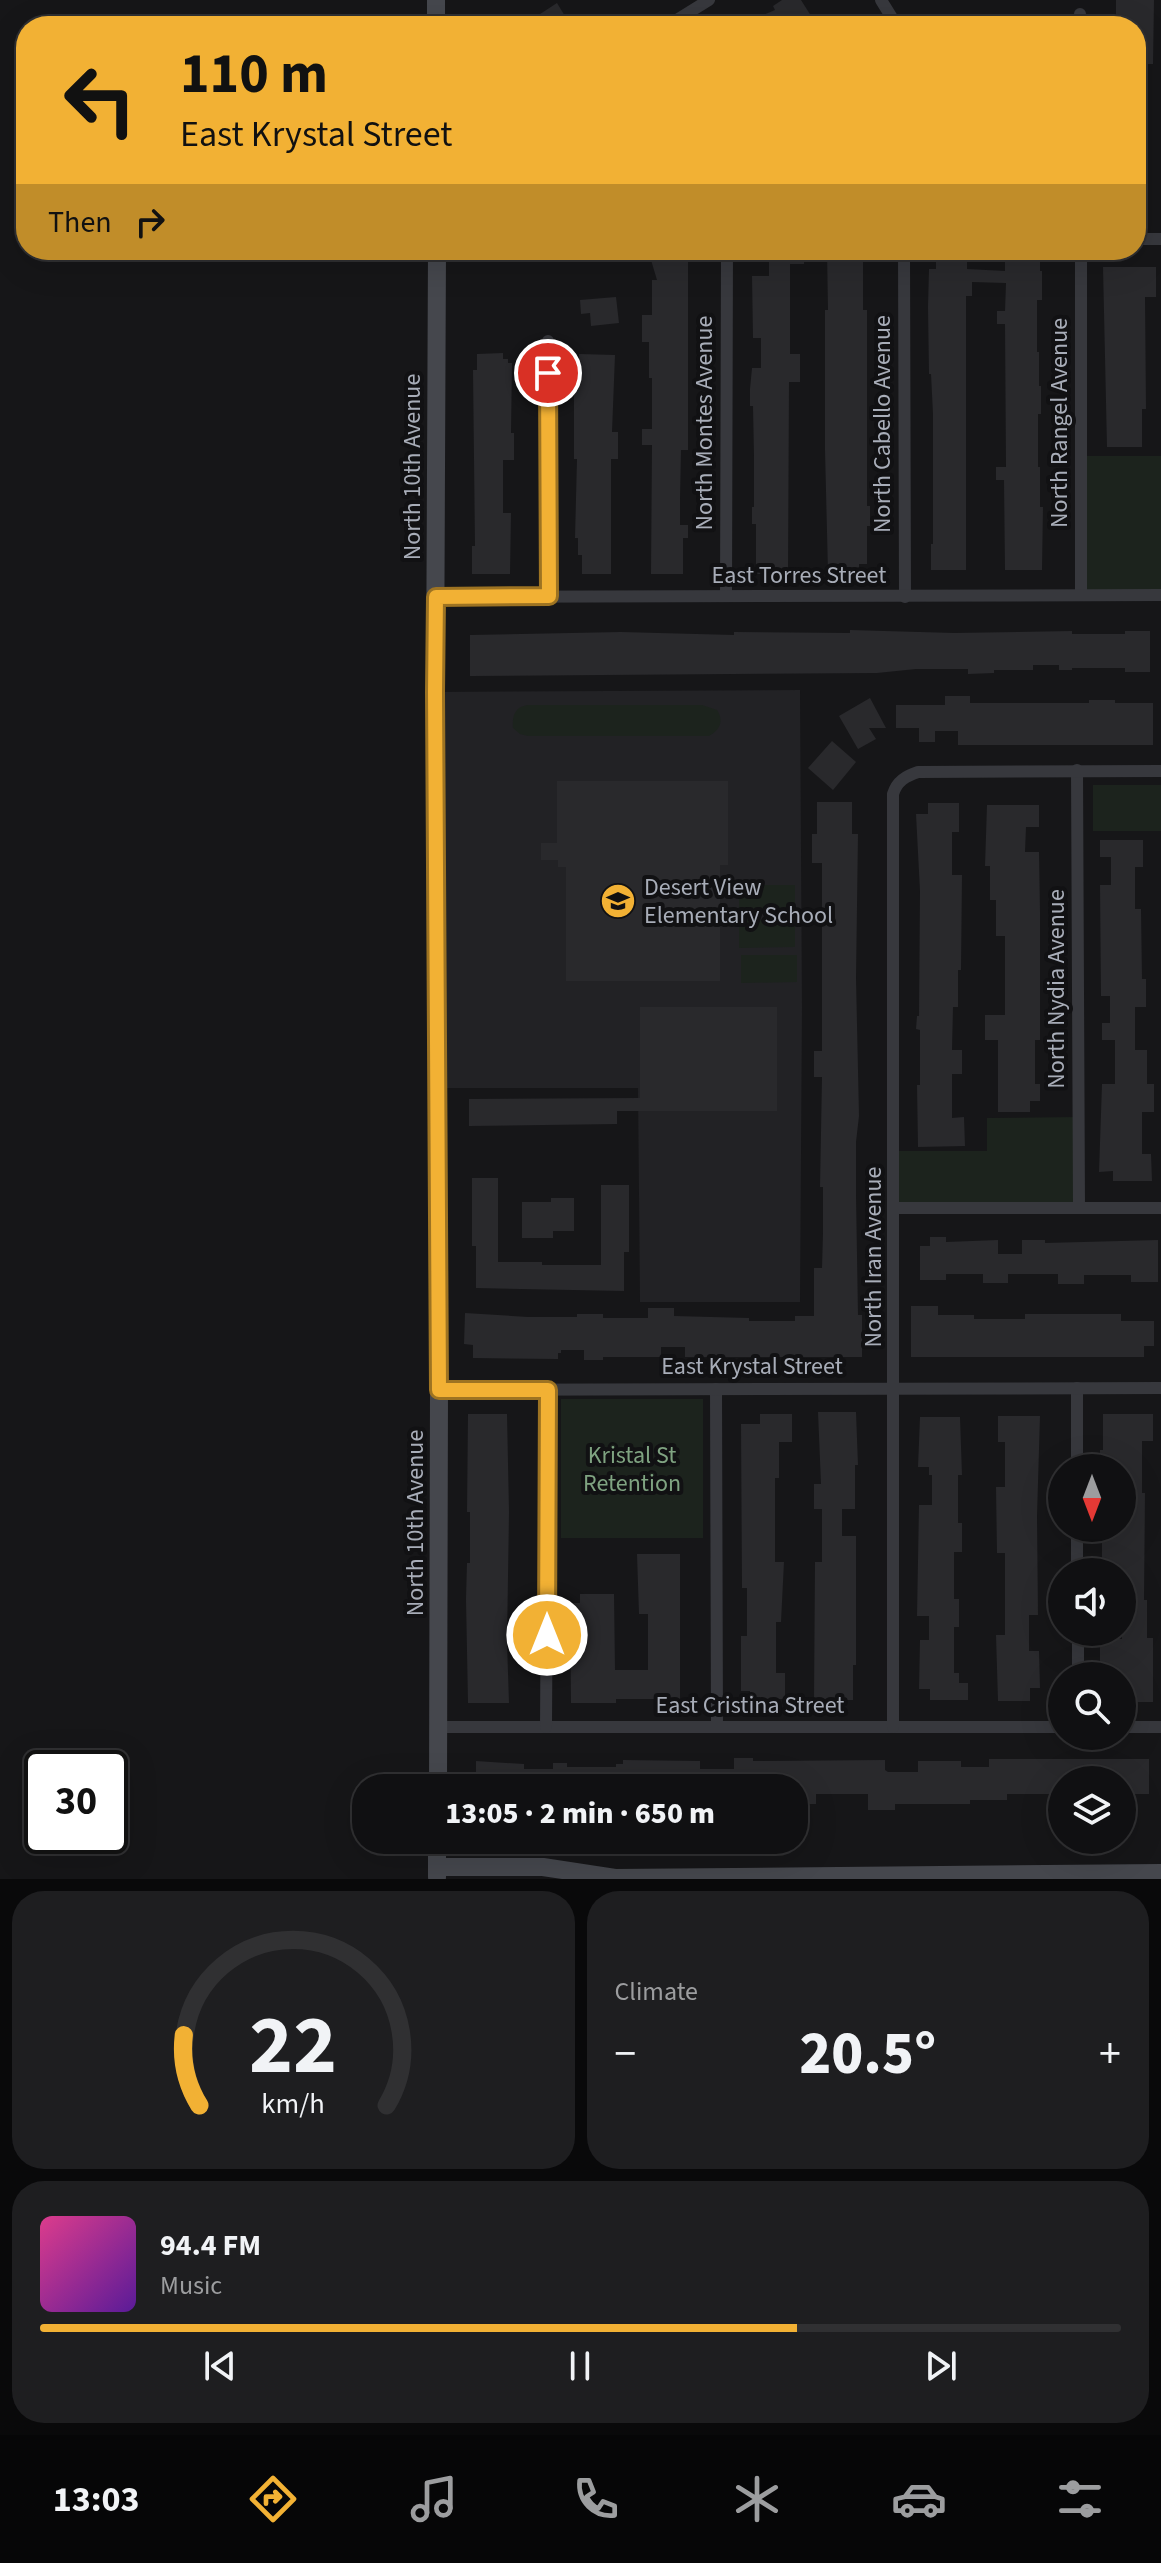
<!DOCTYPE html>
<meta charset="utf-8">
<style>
:root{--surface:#101012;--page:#1e1e20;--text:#f1f3f6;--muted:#9c9d9f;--line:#303032;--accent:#f2b134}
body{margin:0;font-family:"Source Sans 3",sans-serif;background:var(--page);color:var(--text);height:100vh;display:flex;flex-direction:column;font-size:30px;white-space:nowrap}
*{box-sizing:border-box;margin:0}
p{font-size:26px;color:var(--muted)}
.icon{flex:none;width:44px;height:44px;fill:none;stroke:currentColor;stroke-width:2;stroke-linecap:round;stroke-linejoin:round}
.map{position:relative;height:1879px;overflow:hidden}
.panel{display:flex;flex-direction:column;gap:12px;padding:12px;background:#09090a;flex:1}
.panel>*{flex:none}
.hud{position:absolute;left:16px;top:16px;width:1130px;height:244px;border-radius:32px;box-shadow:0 8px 32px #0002,0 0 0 2px var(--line);background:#f2b134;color:#111;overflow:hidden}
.needle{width:52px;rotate:180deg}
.buttons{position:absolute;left:1048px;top:1454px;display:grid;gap:16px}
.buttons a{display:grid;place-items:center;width:88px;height:88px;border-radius:50%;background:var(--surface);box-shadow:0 8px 32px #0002,0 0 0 2px var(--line);font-size:40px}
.speed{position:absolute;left:24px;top:1750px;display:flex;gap:16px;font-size:40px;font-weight:700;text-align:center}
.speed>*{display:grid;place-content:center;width:104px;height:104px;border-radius:50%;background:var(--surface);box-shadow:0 8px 32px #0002,0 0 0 2px var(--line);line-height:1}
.speed .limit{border:4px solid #111;border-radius:12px;background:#fff;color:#111}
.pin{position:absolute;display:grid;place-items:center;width:68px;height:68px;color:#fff;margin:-34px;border:4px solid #fff;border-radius:50%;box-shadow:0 2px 8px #0007}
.me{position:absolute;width:88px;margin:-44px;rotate:0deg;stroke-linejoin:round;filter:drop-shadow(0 0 6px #0008)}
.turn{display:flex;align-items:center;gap:28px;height:168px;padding:0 32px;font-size:36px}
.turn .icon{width:104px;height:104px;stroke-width:2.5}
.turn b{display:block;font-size:56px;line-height:68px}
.then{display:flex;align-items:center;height:76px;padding:0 32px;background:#0003;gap:16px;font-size:30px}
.big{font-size:60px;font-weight:800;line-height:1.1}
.panel .widget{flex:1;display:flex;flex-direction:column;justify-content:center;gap:12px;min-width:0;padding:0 28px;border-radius:32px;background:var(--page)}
.panel .dial{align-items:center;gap:0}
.dial svg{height:208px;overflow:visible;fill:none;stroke:var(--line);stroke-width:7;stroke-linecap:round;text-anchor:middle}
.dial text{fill:var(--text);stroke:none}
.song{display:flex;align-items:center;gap:24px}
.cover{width:96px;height:96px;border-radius:12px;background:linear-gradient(135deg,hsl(330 70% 55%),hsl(270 70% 35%))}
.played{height:8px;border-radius:4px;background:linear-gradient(90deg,var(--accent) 70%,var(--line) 70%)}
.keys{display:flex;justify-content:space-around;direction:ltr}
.heat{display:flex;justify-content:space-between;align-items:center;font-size:44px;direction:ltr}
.panel .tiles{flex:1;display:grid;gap:12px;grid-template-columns:1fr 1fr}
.widget:last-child{grid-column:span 2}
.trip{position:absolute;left:352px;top:1774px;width:456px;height:80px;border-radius:32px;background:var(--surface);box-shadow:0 8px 32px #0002,0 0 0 2px var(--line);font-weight:800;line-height:80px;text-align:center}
.menu{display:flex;height:128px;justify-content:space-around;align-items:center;background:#060607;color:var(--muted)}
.menu .icon{width:56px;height:56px}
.menu .current{color:var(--accent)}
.menu b{font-size:36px;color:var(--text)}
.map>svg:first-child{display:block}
</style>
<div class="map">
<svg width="1161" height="1879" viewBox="0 0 1161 1879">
<rect width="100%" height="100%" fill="#161618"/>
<path fill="#222225" d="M800,690l2,317 -2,295h-160l-2,-214h-201l-2,-396z"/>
<g fill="#1c231d">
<rect x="1081" y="456" width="80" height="139"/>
<path d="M528,705h174l15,5c7,11 3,20 -8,26h-181l-8,-2 -7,-6c-1,-13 2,-21 15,-23z"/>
<rect x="1093" y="785" width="68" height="46"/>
<rect x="739" y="885" width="56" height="28"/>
<path d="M739,920h56v27l-56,1z"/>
<path d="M741,955h56v27l-56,1z"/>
<path d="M1078,1117l1,91h-184v-57h92v-33z"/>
<rect x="561" y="1399" width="142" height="139"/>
</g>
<g fill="#29292c">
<path d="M782,0h19l12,19 -11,7h-65l38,-16 -2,-4z"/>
<path d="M1116,0h38l-1,64h-17v-38h-20z"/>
<path d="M557,3l14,23h-32l-5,-8z"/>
<path d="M648,250h36l4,12v188h-7l-1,49v26h8v13h-5v36h-32l1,-129h-10v-16h10v-51h-3v-36h-7v-27h10v-35h5z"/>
<path d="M769,250h35v14h-14v90h10v28h-11l-1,192h-32v-50h-4v-17h2v-51l-1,-50h-3v-17l2,-21h9v-30h-8l-1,-62h17z"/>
<path d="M827,250h36v60h4v196h3v20h-3v38h-8v9h-31l-3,-123v-140h3z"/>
<path d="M936,250h31v19l38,2v-21h35v21h2v29h-5v52h2v34h2v28h-3v53h2v40h3l-1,63h-37l-1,-90h-8v-13h10l-1,-143h-8v-13h8l1,-28 -34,-1v14h-6v274h-35v-26h2v-130l-2,-40h-2l-1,-67 1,-38h7z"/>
<path d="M1103,267h53v30h-11l1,112h-4v38h-35z"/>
<path d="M616,297l3,26 -28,3 -1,-13 -9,1 -1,-14z"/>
<path d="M503,353v6h5v4h4l-1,70h3v27h-11v53h8l-1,61h-38v-28h3l-2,-176h4v-16z"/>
<path d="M579,354l36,1 -3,77h6v27h-7v115h-29v-19h-4v-17h-3l2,-79h-3v-68h4z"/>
<path d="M850,630l104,3 118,-2v3h53v-3h25v41h-25v-4h-53v2h-13v-5h-26v5h-39v3l-26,1v-5h-52l-39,4 -407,3v-41l151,-3 113,3v-3l116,1z"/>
<path d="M945,696h25v7h119v-3h26v3h38v42h-195v-14h-23v11h-16v-14h-23v-23h49z"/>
<path d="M870,698l16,30h-17l7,11 -18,10 -19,-33z"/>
<path d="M832,741l24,21 -23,28 -25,-22z"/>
<path d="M557,781h171v84h-8v116h-154v-114h-8v-7h-17v-17h16z"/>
<path d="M817,802h35v32h6l-2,144 3,138 -3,26v53l2,120h4v42h-177v-10h-24v10h-58v3h-19v-10h-23v3h-3v6l-85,-1v-13l-9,-1 1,-31 63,4h49v-3h26v4h45v-10h26v8l75,2v3h46v-5h19v-48h8l1,-35v-46h-3l2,-110h-8v-26h8v-188h-10v-29h5z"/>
<path d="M928,803h31v29h-7v43h10l-1,95h-3v37h-5l-1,43h10v24h-10v44l12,-1 1,29 -47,1 -1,-62h3v-55l-4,-1 1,-13h2l1,-125 -4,-77h12z"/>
<path d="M987,805h52v22h-13l-1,25h14l1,60v128h-5v44h5v17h-10v11h-32v-72h-13v-25h20v-79h-9v-36h-6v-34h-5z"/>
<path d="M1100,840h43v27h-8v42h6l1,70h4v28h-11v43h12v34h7v28h-12v42h9l1,27h-39v-10l-14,1 3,-88h13v-44h-13v-17h8v-27h-9l-1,-111h11v-28h-11z"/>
<path d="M640,1007h137v104h-160v13l-148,2v-27l171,-1z"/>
<path d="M472,1178h26v84h44v3h59v-80h28v67h-5v39l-148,-3v-42h-4z"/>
<path d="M551,1198h23v33h-21v7h-31v-36h29z"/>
<path d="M930,1237h16v5l52,-2v14h24v-14h23v3l113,-3v42h-27v-7h-47v9h-26v-10h-50v9h-25v-9h-37v6h-26v-34h10z"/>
<path d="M911,1306h27v9h36v4h51v-5h96v7h33v25h-10v11h-233z"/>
<path d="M818,1412h38l2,53h-3v44h-13v27h14v129h-3v35h-39l1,-138h7v-53h-8v-25h7z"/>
<path d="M468,1414h39l2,98 -2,130 2,61h-41l-2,-104 1,-36h3v-51h-3z"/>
<path d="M760,1414h32v28h-13v36h-4v84h9l-3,60h-5v51h9v26h-35v-8h-9v-55h6v-48h-5l-1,-164h19z"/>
<path d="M1103,1414h50v27h-11v52h3l-1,107h3v38h6v64h-31v-26h-22v-37h22v-67h-20v-44h20v-60l-22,-1v-17h3z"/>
<path d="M998,1416h42l-3,100 1,99h-9v36h10l1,37h-10v13h-32l-2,-66h9v-82h-8l-1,-66h9v-45h-7z"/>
<path d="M920,1417h40l2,58h-4v48h4v29h-8v47h5v28h-5v46h5v10h9v17h-38v-11h-11l1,-49h9v-24h-12l2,-111h13v-30h-3v-8h-11z"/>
<path d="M665,1478l6,2 3,5 -3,6 -6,1 -5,-4v-6z"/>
<path d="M637,1554h43v145h-64v4h-45l-1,-100h10v-9h34l1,76h33v-56h-9z"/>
<path d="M734,1758h19v3l132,-1v10l3,2h30v-11h43v6h28v-8h160v35h-26v-14h-61v14h-55v6h-37v4h-75v6h-27v-16h-52v10h-20v-16h-329v-14h9v-13l48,3v5h29v-6h14v4h49v-3h7v-4l77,1v8h34z"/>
</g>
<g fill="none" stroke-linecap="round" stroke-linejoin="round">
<g stroke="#37383d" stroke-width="12">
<path d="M881,0l16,26"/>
<path d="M1080,14v12"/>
<path d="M667,26l42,-26"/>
<path d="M1136,239h25"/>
<path d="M904,250l1,347"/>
<path d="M548,341l1,255"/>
<path d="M1081,595v-345"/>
<path d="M726,596l1,-346"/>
<path d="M436,597l725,-2"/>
<path d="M1077,770l2,438"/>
<path d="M895,1208h266"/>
<path d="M1077,1388v80"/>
<path d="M716,1389l1,338"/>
<path d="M439,1390l722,-2"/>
<path d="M1077,1528v44"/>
<path d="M1078,1632v44"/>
<path d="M438,1727h624"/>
<path d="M546,1727l2,-337"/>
<path d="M893,1727v-933c4,-13 13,-18 25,-22l243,-1"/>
<path d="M1122,1727h39"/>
</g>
<g stroke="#45474d" stroke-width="18">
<path d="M436,0v26"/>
<path d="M437,250l-2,442 4,698 -1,398"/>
<path d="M437,1867h106l72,11 546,-5"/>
<path d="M437,1877v-37"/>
</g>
</g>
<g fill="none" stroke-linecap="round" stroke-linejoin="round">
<g stroke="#9d7322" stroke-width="20">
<path id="route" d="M547,1635l1,-245h-109l-4,-698 1,-95 113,-1 -1,-223"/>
</g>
<use href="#route" stroke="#f2b134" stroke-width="14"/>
</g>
<defs>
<g id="school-disc" transform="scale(1.8)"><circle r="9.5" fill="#f2b134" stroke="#111113"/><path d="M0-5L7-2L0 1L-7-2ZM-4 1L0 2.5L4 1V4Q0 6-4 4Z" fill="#111"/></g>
</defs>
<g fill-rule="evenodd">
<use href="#school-disc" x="618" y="901"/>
</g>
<g text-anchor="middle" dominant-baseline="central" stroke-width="8" stroke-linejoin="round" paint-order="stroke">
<g font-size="24" fill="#a8adb8" stroke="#111113">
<text transform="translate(704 423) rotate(-90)">North Montes Avenue</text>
<text transform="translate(1059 423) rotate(-90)">North Rangel Avenue</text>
<text transform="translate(882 424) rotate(-90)">North Cabello Avenue</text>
<text transform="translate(412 467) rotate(-90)">North 10th Avenue</text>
<text x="799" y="575">East Torres Street</text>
<text transform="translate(1056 989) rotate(-90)">North Nydia Avenue</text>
<text transform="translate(873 1257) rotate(-90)">North Iran Avenue</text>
<text x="752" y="1366">East Krystal Street</text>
<text transform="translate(415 1523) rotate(-90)">North 10th Avenue</text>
<text x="750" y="1705">East Cristina Street</text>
</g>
<g font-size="24" fill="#a8adb8" stroke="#111113" text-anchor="start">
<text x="644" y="887">Desert View<tspan x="644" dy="28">Elementary School</tspan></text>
</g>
<g font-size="24" fill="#7fa381" stroke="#111113">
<text x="632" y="1455">Kristal St<tspan x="632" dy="28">Retention</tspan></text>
</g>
</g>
</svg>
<div class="buttons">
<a><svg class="needle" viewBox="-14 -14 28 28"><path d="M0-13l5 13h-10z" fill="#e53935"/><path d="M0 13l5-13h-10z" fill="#9c9d9f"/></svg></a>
<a><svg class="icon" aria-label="sound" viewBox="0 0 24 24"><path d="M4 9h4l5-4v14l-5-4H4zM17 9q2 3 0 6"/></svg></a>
<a><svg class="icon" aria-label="search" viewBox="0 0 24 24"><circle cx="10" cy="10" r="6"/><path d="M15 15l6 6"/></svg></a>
<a><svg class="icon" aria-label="layers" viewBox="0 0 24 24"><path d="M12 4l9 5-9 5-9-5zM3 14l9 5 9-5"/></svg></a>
</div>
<div class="speed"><div class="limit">30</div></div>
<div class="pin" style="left:548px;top:373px;background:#d93025"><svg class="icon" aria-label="arrive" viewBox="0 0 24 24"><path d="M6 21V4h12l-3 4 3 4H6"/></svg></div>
<svg class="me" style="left:547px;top:1635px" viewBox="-20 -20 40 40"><circle r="17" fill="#f2b134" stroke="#fff" stroke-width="3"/><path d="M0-11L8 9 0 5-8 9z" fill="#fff"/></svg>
<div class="trip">13:05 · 2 min · 650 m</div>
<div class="hud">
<div class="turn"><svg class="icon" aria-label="left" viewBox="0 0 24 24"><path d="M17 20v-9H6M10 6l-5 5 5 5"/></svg><div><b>110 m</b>East Krystal Street</div></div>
<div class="then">Then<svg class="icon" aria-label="right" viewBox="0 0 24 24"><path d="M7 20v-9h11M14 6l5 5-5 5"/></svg></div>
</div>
</div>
<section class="panel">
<div class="tiles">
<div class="widget dial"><svg viewBox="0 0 100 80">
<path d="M14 69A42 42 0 1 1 86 69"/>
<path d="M14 69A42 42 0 0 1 8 42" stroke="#f2b134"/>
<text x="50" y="56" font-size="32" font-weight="700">22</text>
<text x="50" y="72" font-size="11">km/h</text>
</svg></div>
<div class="widget"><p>Climate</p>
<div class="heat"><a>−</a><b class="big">20.5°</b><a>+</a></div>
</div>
<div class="widget">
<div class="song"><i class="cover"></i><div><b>94.4 FM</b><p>Music</p></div></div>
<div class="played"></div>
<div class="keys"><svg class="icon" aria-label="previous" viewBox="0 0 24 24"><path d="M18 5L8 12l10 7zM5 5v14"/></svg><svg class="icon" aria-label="pause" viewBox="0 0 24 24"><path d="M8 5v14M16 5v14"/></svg><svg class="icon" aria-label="next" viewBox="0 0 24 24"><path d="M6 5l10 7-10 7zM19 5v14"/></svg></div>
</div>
</div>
</section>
<nav class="menu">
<b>13:03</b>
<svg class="icon current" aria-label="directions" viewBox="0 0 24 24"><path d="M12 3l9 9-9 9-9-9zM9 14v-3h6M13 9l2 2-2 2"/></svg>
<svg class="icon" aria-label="music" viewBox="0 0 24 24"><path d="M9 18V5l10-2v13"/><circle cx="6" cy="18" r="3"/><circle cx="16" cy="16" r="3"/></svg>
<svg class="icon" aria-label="phone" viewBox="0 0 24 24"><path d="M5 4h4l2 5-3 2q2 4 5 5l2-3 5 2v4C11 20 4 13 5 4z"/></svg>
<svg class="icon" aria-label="climate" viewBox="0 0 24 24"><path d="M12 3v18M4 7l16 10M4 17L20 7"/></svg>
<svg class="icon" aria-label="car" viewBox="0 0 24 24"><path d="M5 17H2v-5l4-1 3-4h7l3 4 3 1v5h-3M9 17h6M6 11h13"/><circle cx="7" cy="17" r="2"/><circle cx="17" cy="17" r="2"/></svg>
<svg class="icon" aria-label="filters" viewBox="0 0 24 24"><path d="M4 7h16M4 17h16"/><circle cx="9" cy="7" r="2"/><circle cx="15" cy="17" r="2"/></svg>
</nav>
